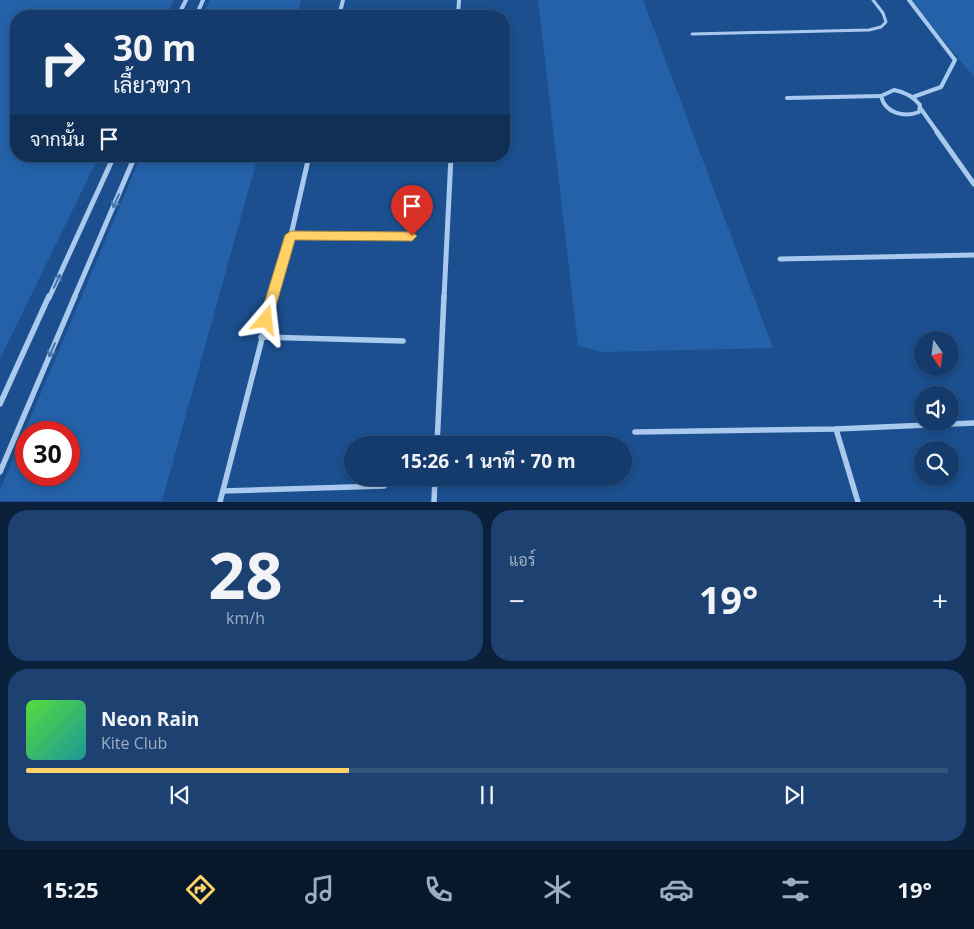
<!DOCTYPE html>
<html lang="th">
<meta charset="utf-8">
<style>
:root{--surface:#143b6b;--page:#1d4271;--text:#f1f3f6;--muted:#9dadc1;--line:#33557e;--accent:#ffd166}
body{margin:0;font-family:"Open Sans",Sarabun,sans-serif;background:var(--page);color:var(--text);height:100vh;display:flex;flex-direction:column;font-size:19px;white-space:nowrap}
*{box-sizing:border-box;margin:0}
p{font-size:16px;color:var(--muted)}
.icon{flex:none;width:28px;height:28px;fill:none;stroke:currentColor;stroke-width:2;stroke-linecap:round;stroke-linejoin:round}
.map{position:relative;height:502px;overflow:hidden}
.side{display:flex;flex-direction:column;gap:8px;padding:8px;background:#0b203b;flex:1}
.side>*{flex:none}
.guide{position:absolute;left:10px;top:10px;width:500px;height:152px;border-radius:20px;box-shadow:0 2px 8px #0003,0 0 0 1px var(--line);background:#143b6b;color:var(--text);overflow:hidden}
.needle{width:32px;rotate:166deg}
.fabs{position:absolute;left:914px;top:331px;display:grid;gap:10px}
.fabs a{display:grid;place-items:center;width:45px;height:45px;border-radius:50%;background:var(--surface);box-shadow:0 2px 8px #0003,0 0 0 1px var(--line);font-size:25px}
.speed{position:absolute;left:15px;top:421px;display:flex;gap:10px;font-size:25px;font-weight:700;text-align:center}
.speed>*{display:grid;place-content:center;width:65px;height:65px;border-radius:50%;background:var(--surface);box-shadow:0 2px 8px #0003,0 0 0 1px var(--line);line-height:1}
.speed .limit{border:8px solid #d22;background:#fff;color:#111}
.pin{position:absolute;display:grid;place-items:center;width:42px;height:42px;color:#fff;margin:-51px -21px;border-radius:50% 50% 50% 0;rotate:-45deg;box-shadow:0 0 5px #0007}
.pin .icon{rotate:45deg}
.me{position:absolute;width:55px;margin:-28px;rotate:17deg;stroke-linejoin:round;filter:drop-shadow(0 0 4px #0008)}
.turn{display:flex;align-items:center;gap:18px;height:105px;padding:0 20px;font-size:22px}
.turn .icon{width:65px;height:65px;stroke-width:2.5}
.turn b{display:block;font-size:35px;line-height:42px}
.then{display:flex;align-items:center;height:48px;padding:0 20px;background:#0003;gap:10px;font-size:19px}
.big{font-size:38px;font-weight:700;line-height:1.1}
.side .tile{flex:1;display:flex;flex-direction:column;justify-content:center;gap:8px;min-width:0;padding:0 18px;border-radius:20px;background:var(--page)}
.side .dial{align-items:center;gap:0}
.dial b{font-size:65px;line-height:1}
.song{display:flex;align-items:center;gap:15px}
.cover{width:60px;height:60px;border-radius:8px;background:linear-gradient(135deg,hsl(110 70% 55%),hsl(180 70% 35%))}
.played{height:5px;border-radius:2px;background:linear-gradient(90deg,var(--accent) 35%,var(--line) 35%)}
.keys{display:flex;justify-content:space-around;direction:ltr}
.heat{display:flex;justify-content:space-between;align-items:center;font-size:28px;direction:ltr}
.side .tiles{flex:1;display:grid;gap:8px;grid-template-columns:1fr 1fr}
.tile:last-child{grid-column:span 2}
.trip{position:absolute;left:344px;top:436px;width:288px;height:50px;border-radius:25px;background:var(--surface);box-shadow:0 2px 8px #0003,0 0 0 1px var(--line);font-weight:700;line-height:50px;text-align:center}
.menu{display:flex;height:80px;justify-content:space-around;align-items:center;background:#08182b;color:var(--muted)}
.menu .icon{width:35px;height:35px}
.menu .active{color:var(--accent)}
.menu b{font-size:22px;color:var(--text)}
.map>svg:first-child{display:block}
</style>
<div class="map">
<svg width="974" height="502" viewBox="0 0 974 502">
<rect width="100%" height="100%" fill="#1b4f8f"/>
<g fill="#2461a8" fill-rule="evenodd">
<path d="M0,0h174l-7,16h-151v140h83l-99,203z"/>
<path d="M210,0h91l-4,16h-94z"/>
<path d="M538,0h105l130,348 -170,4 -25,-6z"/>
<path d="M910,0h64v77z"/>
<path d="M141,156h117l-96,345h-162v-11zM69,432v43h-43v-43z"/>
</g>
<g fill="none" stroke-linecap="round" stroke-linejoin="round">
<path stroke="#a9c9ee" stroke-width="3" d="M692,34l177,-4 12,-3 5,-5 -3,-9 -10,-13"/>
<g stroke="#a9c9ee" stroke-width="4">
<path d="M909,0l46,60 -14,27 -28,10"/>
<path d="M178,16l8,-16"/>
<path d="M196,16l7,-16"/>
<path d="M339,16l4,-16"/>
<path d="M458,16l1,-16"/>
<path d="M894,90c11,2 19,6 26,15l-1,7c-15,6 -34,1 -38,-16z"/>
<path d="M787,98l94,-2"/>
<path d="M921,109l17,24"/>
</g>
<g stroke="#a9c9ee" stroke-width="5">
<path d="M937,132l37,52"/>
<path d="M291,235l121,1"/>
<path d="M780,259l194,-4"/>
<path d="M49,298l65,-142"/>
<path d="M74,298l61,-142"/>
<path d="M273,298l18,-63 18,-79"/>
<path d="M444,298l7,-142"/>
</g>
<g stroke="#a9c9ee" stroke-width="5.5">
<path d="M261,337l142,4"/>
<path d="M0,404l49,-108"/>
<path d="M836,429l22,73"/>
<path d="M635,432l201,-3 138,-6"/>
<path d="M437,445l7,-149"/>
<path d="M0,472l75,-176"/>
<path d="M223,491l161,-5"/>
<path d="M220,502l53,-206"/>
<path d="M434,502l1,-24"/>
</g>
</g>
<defs><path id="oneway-shaft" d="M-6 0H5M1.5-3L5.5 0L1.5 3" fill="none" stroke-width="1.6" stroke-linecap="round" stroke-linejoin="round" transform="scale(1.25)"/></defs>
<g stroke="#4674ac">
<use href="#oneway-shaft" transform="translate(116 201) rotate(113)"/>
<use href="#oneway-shaft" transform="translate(57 281) rotate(-65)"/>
<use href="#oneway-shaft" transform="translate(52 350) rotate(113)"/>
</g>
<path fill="#ffd166" stroke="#a68842" d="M291,231l121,1 5,4 -5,5 -117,-1 -23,80 -2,4 -4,2 -5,-2 -2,-4 26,-85z"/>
</svg>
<div class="fabs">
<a><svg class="needle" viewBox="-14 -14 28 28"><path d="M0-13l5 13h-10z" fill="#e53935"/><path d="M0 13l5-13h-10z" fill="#9dadc1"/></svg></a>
<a><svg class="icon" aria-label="sound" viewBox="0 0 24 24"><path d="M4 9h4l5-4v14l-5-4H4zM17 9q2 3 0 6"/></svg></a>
<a><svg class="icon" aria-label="search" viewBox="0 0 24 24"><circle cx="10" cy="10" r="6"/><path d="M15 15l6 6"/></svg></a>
</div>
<div class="speed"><div class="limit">30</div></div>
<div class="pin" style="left:412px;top:236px;background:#d93025"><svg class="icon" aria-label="arrive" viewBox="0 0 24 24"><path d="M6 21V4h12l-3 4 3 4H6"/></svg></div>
<svg class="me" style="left:266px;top:320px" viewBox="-20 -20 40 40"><path d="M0-17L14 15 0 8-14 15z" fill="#ffd166" stroke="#fff" stroke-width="4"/></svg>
<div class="trip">15:26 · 1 นาที · 70 m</div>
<div class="guide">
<div class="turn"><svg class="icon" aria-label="right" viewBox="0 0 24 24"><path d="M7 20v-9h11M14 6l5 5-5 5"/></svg><div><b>30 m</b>เลี้ยวขวา</div></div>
<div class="then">จากนั้น<svg class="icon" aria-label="arrive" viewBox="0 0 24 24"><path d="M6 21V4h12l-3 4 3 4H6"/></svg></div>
</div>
</div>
<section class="side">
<div class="tiles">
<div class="tile dial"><b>28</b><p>km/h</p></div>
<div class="tile"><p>แอร์</p>
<div class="heat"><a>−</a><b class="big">19°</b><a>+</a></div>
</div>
<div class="tile">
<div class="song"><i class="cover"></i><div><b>Neon Rain</b><p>Kite Club</p></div></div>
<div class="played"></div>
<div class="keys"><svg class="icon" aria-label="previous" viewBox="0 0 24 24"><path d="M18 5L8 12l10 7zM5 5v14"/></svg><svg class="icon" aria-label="pause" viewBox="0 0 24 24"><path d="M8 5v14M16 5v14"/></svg><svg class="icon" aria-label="next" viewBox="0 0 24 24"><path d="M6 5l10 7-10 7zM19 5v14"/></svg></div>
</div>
</div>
</section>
<nav class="menu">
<b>15:25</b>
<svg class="icon active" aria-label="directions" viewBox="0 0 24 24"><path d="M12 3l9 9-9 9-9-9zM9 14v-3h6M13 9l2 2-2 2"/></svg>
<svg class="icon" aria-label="music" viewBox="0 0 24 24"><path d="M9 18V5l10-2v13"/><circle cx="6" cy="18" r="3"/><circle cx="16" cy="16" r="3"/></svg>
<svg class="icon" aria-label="phone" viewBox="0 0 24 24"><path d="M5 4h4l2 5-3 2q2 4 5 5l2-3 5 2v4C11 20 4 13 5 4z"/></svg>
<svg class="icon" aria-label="climate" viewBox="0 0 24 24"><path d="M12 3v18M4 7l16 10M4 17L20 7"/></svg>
<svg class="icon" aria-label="car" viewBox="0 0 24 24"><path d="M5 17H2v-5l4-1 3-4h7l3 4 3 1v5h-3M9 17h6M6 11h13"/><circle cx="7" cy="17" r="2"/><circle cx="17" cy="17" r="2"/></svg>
<svg class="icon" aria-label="filters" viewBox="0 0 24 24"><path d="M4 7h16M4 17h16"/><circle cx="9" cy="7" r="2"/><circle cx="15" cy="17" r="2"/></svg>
<b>19°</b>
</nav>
